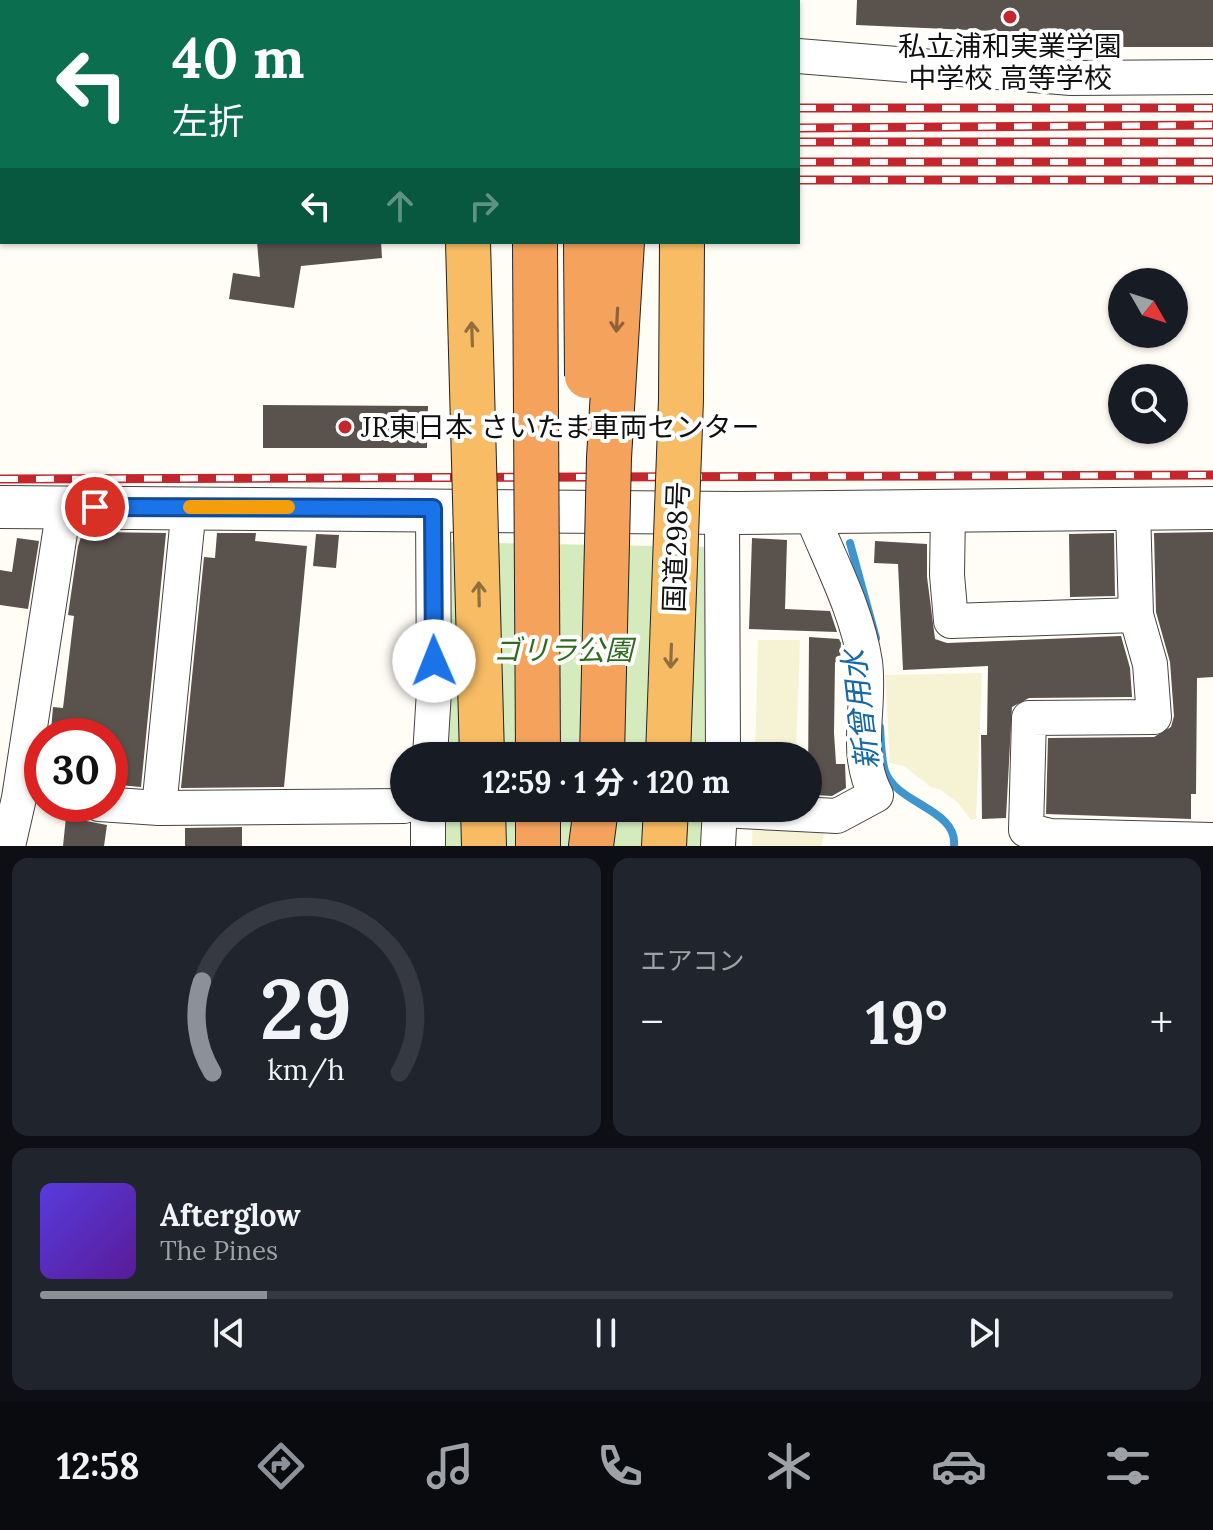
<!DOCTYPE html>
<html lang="ja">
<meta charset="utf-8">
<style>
:root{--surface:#171b24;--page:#20242c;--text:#f1f3f6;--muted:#9ea1a6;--line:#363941;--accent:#8c9099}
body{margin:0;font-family:Lora,"Noto Sans JP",serif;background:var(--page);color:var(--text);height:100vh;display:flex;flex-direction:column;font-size:30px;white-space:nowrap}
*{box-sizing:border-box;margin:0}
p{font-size:26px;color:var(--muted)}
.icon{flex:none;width:44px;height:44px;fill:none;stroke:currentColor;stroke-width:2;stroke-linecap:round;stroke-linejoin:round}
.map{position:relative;height:846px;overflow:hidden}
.panel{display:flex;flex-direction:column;gap:12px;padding:12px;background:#0d0f14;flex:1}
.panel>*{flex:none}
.banner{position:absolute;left:0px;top:0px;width:800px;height:244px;box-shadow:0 2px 6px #0004;background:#0b6e4f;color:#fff;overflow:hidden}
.needle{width:52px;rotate:129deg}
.fabs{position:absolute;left:1108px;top:268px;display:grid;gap:16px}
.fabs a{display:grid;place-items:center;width:80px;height:80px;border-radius:50%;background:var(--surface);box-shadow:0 2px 6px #0004;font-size:40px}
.speed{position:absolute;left:24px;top:718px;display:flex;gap:16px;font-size:40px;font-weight:700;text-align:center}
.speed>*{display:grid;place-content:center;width:104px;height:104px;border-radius:50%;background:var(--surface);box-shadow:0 2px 6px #0004;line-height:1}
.speed .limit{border:12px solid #d22;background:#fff;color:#111}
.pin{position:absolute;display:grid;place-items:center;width:68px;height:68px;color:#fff;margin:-34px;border:4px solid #fff;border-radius:50%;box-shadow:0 2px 8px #0007}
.me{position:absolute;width:88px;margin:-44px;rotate:359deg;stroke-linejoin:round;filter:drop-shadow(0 0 6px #0008)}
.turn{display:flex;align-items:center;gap:28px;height:168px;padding:0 40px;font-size:36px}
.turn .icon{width:104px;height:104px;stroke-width:2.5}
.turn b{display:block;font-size:56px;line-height:68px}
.lanes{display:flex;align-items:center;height:76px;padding:0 40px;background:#0003;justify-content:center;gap:40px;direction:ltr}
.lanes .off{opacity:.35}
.big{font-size:60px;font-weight:700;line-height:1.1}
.panel .card{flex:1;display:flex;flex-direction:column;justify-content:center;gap:12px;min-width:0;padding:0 28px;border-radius:16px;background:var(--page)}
.panel .dial{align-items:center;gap:0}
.dial svg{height:208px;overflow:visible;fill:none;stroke:var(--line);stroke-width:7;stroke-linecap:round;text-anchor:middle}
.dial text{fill:var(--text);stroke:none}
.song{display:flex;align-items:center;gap:24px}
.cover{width:96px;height:96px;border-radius:12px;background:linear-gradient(135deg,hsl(250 70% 55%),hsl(270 70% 35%))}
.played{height:8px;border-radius:4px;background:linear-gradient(90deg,var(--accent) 20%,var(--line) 20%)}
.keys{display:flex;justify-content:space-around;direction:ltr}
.heat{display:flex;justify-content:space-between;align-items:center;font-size:44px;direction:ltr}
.panel .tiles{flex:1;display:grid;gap:12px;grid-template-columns:1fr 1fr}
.card:last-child{grid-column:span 2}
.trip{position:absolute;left:390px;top:742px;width:432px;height:80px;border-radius:40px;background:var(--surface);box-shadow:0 2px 6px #0004;font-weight:700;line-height:80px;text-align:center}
.tab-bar{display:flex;height:128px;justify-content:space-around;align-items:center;background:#090b0e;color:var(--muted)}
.tab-bar .icon{width:56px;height:56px}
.tab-bar .active{color:var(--accent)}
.tab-bar b{font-size:36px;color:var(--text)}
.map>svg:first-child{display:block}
</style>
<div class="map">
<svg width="1213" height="846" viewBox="0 0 1213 846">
<rect width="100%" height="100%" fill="#fffdf5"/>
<g fill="#f6f3d4">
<path d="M758,640h42l-4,116h-41z"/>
<path d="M982,673l-6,146 -5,1 -13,-17 -17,-13 -10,-3 -27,-21 -14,-3 -5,-88z"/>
<path d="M753,808l72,15 -3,23h-70z"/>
</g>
<g fill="#d5ebbd">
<path d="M446,542l267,5 -5,209h-264z"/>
<path d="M441,808h266l-1,38h-265z"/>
</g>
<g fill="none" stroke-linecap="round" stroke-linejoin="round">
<g stroke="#3f96cf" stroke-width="8">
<path d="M850,543l26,95"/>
<path d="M880,727c1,14 1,31 5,44 11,33 73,38 69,75"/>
</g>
</g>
<g fill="#5a524d">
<path d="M857,0h356v47h-123l-97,-13v-3l-137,-6z"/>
<path d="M257,242h124l1,16 -81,8 -7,42 -65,-9 4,-26 27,4z"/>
<path d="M263,405l165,1 -1,42h-164z"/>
<path d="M95,532l71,1 -25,254 -22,-2v-8h-7l3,-41 -64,-5 2,-24 10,1 11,-92 -6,-1 10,-69 4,-12 13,1z"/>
<path d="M1213,532v145l-16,1 -1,116h-5v25l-145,-5 2,-76 106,-1 17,-10 3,-11 -4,-54 -14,-50 -2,-79z"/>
<path d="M217,533h39l-1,8 52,5 -23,241 -103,1 23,-231 11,1z"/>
<path d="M1114,533l1,63 -45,1 -1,-63z"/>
<path d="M316,534l23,1 -3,33 -23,-2z"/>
<path d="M17,538l22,3 -11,68 -28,-4v-35l12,2z"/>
<path d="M752,538l35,2 -2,69 45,2 7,21 -88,-3z"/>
<path d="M875,541l52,3v33l8,62 12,4 174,-7 9,32 2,29 -103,1 -17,9 -6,111 -24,1 -1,-84h6l1,-69 -85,4 -5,-106 -24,-1z"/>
<path d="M809,637l30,2 2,4 -1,20 -5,-1 -1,71 2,31h9l1,24 -14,8 -18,-1v-9l-6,-2z"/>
<path d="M66,817l41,8 -3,21h-41z"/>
<path d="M242,827v19h-57v-18z"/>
</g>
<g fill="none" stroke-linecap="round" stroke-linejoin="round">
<g stroke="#444" stroke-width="36">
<g id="minor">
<path d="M401,0v2"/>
<path d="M798,56l273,22 142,-1"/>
<path d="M0,77h2"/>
<path d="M1133,509l3,106"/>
<path d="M948,510l-1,65 4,46 185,-6 14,49 4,53 -125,1 -3,112 24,6 163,4"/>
<path d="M722,513l1,243"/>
<path d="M430,756l4,-65 -1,-183"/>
<path d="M99,804l60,4 245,-2"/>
<path d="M159,808l30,-301"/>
<path d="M428,808v38"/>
<path d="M720,810l117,6 39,-21c-23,-43 -5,-87 -11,-133 -8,-52 -36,-103 -55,-151"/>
<path d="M8,846l11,-48 45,-291"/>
<path d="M718,846l2,-38"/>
</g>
</g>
<g stroke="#444" stroke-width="44">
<path id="tertiary" d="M0,507l737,6 476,-5"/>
</g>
<g stroke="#222" stroke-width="46">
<g id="trunk">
<path d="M458,0v2"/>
<path d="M684,2v-2"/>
<path d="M483,808l1,38"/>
<path d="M664,846l2,-38"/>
</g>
</g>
<g stroke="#222" stroke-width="46">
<g id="motorway">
<path d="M514,0l1,2"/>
<path d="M582,0l1,2"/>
<path d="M635,2v-2"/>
<path d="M538,808v38"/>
<path d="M591,846l5,-38"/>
</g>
</g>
<use href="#minor" stroke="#fff" stroke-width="34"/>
<use href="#tertiary" stroke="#fff" stroke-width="42"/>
<use href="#trunk" stroke="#f7bc64" stroke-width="44"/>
<use href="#motorway" stroke="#f5a25d" stroke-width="44"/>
<g stroke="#c4262e" stroke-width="9">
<g id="rail">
<path d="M798,108h415"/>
<path d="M0,110h2"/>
<path d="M0,128h2"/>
<path d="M798,128l415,-3"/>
<path d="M798,142h415"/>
<path d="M0,145h2"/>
<path d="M798,162h415"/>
<path d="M0,164h2"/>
<path d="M798,180h415"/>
<path d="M0,181h2"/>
<path d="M0,479l1213,-4"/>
</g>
</g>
<use href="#rail" stroke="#fff" stroke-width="6" stroke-dasharray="18" stroke-linecap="butt"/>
<g stroke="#222" stroke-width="46" stroke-linecap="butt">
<g id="trunk-bridge">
<path d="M468,242l14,514"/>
<path d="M668,756l13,-357 1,-157"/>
</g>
</g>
<g stroke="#222" stroke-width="46" stroke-linecap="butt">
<g id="motorway-bridge">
<path d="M535,242l3,514"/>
<path d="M586,242l1,134"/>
<path d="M602,756l7,-298 13,-216"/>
</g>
</g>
<use href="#trunk-bridge" stroke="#f7bc64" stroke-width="44"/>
<use href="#motorway-bridge" stroke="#f5a25d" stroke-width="44"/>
</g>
<defs><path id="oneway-shaft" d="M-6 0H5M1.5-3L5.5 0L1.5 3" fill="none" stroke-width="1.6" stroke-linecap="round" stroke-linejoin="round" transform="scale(2)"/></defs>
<use stroke="#8e613b" href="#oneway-shaft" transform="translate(617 320) rotate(93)"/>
<g stroke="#906f3f">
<use href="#oneway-shaft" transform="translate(472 334) rotate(-92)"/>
<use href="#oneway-shaft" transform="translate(479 594) rotate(-91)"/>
<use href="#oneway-shaft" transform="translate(671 656) rotate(92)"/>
</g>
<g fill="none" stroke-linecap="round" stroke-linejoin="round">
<g stroke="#114b97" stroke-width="20">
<path id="route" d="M95,507l338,1 1,153"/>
</g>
<use href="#route" stroke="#1a73e8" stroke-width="14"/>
<path stroke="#f59e0b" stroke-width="14" d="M190,507h98"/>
</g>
<g fill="#c4262e" stroke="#fff" stroke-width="3">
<circle cx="1010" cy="17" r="8"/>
<circle cx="345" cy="427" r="8"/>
</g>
<g text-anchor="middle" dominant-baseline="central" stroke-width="8" stroke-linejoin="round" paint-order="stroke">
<g font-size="28" fill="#111" stroke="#fff">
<text x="1010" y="46">私立浦和実業学園<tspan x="1010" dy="32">中学校 高等学校</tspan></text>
<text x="361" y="427" text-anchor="start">JR東日本 さいたま車両センター</text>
</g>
<g font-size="28" fill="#111" stroke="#fff">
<text transform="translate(676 547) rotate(-88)">国道298号</text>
</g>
<g font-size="28" font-style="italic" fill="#2f6b1f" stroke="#fff">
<text x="563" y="650">ゴリラ公園</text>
</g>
<g font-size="30" font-style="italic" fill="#1768a6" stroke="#fff">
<text transform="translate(860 710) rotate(-97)">新曾用水</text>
</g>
</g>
</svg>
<div class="fabs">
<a><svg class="needle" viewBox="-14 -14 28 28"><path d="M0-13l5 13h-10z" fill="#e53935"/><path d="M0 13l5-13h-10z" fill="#9ea1a6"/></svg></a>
<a><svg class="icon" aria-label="search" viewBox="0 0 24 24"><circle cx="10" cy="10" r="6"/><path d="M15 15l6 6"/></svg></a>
</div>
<div class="speed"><div class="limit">30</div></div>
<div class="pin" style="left:95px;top:507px;background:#d93025"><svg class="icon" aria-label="arrive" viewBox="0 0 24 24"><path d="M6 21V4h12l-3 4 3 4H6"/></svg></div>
<svg class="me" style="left:434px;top:661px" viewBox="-20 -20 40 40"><circle r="19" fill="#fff"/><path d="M0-13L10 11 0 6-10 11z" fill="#1a73e8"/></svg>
<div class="trip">12:59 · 1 分 · 120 m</div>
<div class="banner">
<div class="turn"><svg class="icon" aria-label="left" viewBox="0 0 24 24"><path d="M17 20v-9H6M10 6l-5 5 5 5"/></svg><div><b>40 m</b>左折</div></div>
<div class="lanes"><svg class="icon" aria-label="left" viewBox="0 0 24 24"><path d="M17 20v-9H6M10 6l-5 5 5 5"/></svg><svg class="icon off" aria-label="ahead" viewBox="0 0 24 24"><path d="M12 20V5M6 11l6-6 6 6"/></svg><svg class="icon off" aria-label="right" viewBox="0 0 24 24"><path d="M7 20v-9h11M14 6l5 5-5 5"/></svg></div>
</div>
</div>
<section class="panel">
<div class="tiles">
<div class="card dial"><svg viewBox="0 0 100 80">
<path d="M14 69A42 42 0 1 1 86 69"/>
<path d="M14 69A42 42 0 0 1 10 34" stroke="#8c9099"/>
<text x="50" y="56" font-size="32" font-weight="700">29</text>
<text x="50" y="72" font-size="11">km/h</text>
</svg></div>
<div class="card"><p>エアコン</p>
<div class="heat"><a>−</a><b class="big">19°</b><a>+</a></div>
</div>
<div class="card">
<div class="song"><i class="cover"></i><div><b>Afterglow</b><p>The Pines</p></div></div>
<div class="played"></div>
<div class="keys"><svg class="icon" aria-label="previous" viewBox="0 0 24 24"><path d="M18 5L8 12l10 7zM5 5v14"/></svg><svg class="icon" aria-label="pause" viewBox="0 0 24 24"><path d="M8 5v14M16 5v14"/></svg><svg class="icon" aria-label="next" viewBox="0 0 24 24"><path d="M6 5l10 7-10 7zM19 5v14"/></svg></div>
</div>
</div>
</section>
<nav class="tab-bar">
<b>12:58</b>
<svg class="icon active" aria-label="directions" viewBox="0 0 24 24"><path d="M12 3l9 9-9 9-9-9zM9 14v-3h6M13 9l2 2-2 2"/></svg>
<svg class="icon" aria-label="music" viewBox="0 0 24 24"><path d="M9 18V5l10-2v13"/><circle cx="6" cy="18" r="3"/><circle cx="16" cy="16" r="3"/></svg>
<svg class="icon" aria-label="phone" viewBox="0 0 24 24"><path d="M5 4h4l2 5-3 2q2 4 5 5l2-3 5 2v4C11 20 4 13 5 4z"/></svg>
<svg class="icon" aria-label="climate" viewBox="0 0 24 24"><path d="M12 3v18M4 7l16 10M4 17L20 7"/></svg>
<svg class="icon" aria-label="car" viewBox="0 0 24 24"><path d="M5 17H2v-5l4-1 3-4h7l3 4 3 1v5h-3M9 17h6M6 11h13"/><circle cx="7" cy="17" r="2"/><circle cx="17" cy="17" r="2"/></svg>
<svg class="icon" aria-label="filters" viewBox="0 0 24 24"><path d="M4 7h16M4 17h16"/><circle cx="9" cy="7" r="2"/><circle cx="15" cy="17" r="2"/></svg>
</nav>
